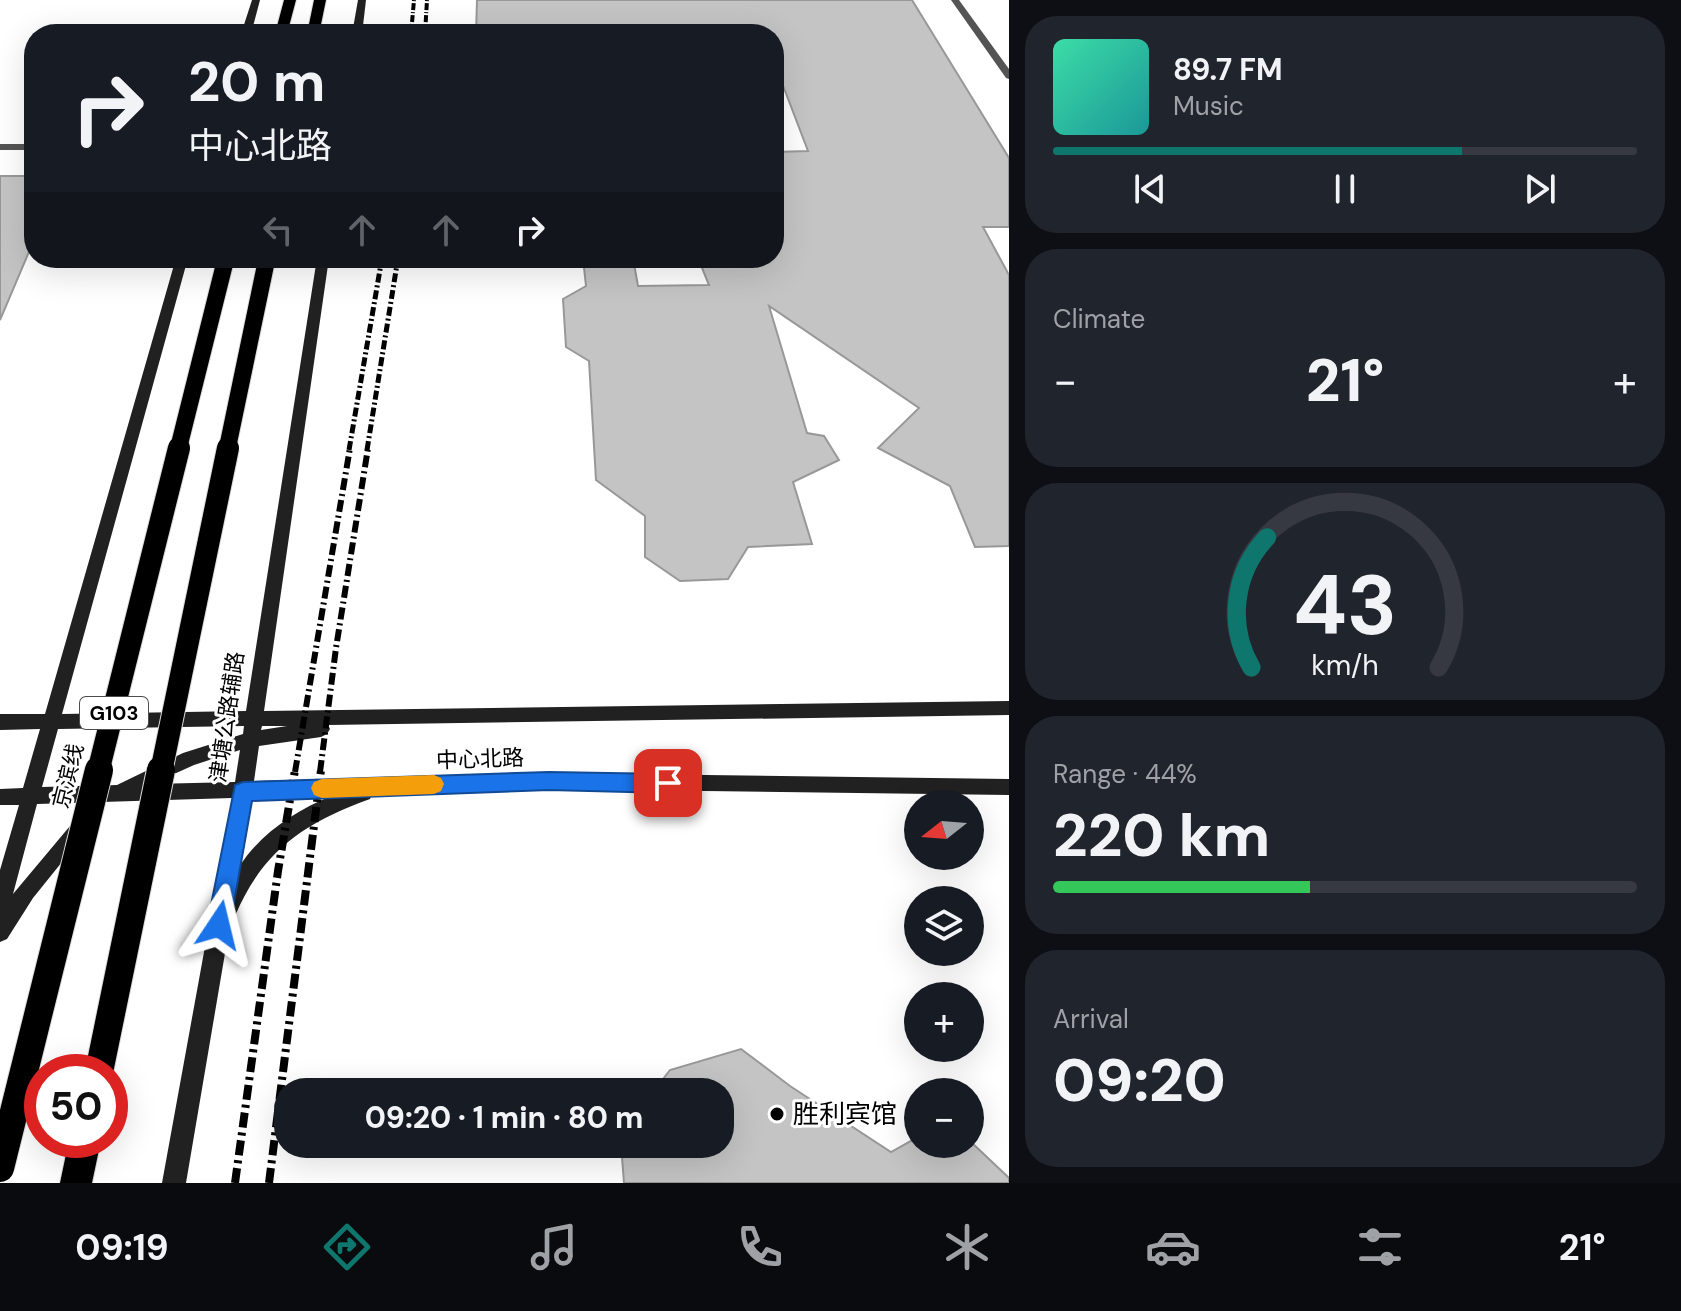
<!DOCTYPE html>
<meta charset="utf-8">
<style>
:root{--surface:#171b24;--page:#20242c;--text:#f1f3f6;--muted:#9ea1a6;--line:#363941;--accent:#0f766e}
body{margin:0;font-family:"DM Sans","Noto Sans SC",sans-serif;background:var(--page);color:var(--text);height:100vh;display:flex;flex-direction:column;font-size:30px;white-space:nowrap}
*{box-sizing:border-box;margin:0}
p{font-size:26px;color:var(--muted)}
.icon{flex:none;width:44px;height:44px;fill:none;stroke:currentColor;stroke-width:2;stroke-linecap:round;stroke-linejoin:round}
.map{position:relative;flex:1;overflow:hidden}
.sheet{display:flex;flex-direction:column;gap:16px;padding:16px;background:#0d0f14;width:672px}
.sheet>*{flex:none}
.guide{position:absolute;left:24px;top:24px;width:760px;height:244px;border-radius:32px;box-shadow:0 8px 32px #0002;background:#171b24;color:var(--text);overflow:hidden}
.needle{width:52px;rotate:253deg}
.tools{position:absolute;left:904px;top:790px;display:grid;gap:16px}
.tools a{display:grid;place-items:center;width:80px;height:80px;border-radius:50%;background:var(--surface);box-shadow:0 8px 32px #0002;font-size:40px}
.speed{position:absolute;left:24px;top:1054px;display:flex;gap:16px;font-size:40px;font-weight:700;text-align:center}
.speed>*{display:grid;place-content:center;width:104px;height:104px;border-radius:50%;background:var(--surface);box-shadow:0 8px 32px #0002;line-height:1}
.speed .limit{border:12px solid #d22;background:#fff;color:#111}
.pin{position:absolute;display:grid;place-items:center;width:68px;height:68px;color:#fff;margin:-34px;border-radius:16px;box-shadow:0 4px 12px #0006}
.me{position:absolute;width:88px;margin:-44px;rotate:10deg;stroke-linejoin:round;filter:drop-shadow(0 0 6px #0008)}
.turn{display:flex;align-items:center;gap:28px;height:168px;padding:0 32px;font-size:36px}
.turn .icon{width:104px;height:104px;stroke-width:2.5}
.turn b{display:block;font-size:56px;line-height:68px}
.lanes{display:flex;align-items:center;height:76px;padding:0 32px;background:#0003;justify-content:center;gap:40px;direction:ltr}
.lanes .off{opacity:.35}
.big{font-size:60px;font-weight:800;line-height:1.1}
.sheet .tile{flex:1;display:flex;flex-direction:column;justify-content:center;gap:12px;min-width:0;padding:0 28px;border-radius:32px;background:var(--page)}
.sheet .dial{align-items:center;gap:0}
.dial svg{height:208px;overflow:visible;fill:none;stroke:var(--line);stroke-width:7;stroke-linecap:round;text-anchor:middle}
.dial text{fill:var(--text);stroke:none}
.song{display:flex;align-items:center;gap:24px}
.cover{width:96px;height:96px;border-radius:12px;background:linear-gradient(135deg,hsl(160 70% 55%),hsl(180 70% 35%))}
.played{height:8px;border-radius:4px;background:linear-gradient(90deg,var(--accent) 70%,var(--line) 70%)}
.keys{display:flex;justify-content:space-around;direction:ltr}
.heat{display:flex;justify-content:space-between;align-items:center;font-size:44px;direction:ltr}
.charge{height:12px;border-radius:6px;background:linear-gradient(90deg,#34c759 44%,var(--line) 0)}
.trip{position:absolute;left:274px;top:1078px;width:460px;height:80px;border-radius:32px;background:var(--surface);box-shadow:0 8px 32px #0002;font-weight:800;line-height:80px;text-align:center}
.dock{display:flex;height:128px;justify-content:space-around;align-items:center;background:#090b0e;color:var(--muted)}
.dock .icon{width:56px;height:56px}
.dock .current{color:var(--accent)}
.dock b{font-size:36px;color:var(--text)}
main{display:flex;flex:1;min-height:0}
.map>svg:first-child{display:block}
</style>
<main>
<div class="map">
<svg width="1009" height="1183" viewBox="0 0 1009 1183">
<rect width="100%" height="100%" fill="#fff"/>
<g fill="#c4c4c4" stroke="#989898" stroke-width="2">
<path d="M477,0h435l97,158v69h-26l26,48v271l-34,1 -25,-61 -72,-38 41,-40 -150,-102 38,127 17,3 15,24 -46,22 19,62 -64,3 -20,32 -48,2 -35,-24v-41l-49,-36 -7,-119 -23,-14 -3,-48 23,-13 -3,-28h50l5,28 71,-1 -11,-27h76v-106l34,-1 -34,-89v-28h-298z"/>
<path d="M0,176h34v64l-34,80z"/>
<path d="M741,1049l49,37 101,66 27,-15v7h52v-3l39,37v5h-385l-3,-39h99v-52h-67l17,-22z"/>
</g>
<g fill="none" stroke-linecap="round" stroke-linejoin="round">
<g stroke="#dbdbdb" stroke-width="2">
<g id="trunk">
<path d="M284,0h12l-9,34h-12z"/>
<path d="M314,0h12l-7,34h-12z"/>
<path d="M69,1140h32l-9,43h-32z"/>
</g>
</g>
<path fill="#545454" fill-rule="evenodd" d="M951,0h8l50,69v10l-3,-1z"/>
<rect fill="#545454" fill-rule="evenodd" x="0" y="144" width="34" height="6"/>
<g fill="#212121" fill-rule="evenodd">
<path d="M252,0h8l-9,34h-10z"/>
<path d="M358,0h8l-4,34h-10z"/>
<path d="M176,258h12l-126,456 184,-3 71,-453h12l-65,453 745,-10v14l-681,10 2,4 -3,5 -6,3 -62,9 -5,35 295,-8 460,6v16l-460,-6 -177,5 -2,5c-66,24 -107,51 -135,117l-4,2 -45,265h-24l70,-385 -195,6 -24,90 62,-74 7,-3 7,3 2,6 -58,72 -26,41 -7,3v-72l19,-65h-19v-16l23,-1 17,-59 -40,1v-16h45zM244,726l-1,8 -60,19 -66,32 -75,2 16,-58zM262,726h25l-26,4zM240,750l-5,32 -83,2 42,-19zM331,796c-36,15 -70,37 -92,71l12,-69z"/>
</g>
<use href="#trunk" fill="#000" fill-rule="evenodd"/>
<g stroke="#000" stroke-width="4" stroke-dasharray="7 2 1 2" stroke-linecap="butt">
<path d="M411,34l3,-34"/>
<path d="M425,34l2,-34"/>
</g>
<g stroke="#000" stroke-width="5" stroke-dasharray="9 3 2 3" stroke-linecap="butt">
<path d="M349,450l33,-192"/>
<path d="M367,450l31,-192"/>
</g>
<g stroke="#000" stroke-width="6" stroke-dasharray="12 4 2 4" stroke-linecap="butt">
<path d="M295,772l55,-324"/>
<path d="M320,772l16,-124 32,-200"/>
</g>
<g stroke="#000" stroke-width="8" stroke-dasharray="15 5 3 5" stroke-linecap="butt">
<path d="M235,1183l43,-312 17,-101"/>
<path d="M269,1183l52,-413"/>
</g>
<g stroke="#dbdbdb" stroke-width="19" stroke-linecap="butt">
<g id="trunk-bridge-far2">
<path d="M178,450l48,-192"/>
<path d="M227,450l40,-192"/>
</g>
</g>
<g stroke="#dbdbdb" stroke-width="24" stroke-linecap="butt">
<g id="trunk-bridge-far1">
<path d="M98,772l81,-324"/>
<path d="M161,772l67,-324"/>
</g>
</g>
<g stroke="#dbdbdb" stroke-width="30" stroke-linecap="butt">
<g id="trunk-bridge">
<path d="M99,1072l62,-302"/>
<path d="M0,1168l99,-398"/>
</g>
</g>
<use href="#trunk-bridge-far2" stroke="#000" stroke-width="17"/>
<use href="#trunk-bridge-far1" stroke="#000" stroke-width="22"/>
<use href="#trunk-bridge" stroke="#000" stroke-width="28"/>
</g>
<path fill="#1a73e8" stroke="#114b97" stroke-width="2" d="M549,772l119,2 7,3 3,6 -3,7 -7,3 -119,-3 -297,11 -22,124 -3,8 -8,3 -8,-3 -4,-8 28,-140 8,-3z"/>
<path fill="#f59e0b" d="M434,775l7,3 3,6 -3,7 -7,3 -112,4 -8,-3 -3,-7 3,-6 8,-3z"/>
<circle fill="#000" stroke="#fff" stroke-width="3" cx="777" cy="1114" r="8"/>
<g text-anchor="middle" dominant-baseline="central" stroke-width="6" stroke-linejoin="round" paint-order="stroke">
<rect fill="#fff" stroke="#4c4c4c" stroke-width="2" x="80" y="697" width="68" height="32" rx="6"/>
<g font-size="20" font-weight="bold" fill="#000">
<text x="114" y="713">G103</text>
</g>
<g font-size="22" fill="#000" stroke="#fff">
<text transform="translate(227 717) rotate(-82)">津塘公路辅路</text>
<text transform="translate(480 759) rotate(-2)">中心北路</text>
<text transform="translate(68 776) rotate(-76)">京滨线</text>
</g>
<g font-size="26" fill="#000" stroke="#fff" text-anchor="start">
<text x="793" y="1114">胜利宾馆</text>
</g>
</g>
</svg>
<div class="tools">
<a><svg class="needle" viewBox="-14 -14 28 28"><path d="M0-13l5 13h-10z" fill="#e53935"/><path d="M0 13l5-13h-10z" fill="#9ea1a6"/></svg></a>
<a><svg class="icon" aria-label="layers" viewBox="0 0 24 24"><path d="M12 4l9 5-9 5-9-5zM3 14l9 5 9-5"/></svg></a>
<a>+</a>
<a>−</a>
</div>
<div class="speed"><div class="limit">50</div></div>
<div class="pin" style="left:668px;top:783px;background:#d93025"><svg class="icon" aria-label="arrive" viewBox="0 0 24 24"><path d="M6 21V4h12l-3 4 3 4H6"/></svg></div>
<svg class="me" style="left:219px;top:925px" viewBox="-20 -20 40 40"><path d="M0-17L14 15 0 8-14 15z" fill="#1a73e8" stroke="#fff" stroke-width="4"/></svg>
<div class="trip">09:20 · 1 min · 80 m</div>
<div class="guide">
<div class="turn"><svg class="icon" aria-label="right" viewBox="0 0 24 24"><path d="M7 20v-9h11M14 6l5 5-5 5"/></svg><div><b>20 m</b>中心北路</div></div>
<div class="lanes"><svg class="icon off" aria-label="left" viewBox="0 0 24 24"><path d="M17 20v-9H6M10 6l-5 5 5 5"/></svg><svg class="icon off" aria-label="ahead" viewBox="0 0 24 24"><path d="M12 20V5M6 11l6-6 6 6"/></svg><svg class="icon off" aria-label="ahead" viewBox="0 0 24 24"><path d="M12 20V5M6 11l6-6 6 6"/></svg><svg class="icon" aria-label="right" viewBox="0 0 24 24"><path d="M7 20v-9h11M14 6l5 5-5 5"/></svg></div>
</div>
</div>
<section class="sheet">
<div class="tile">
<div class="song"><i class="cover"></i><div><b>89.7 FM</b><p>Music</p></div></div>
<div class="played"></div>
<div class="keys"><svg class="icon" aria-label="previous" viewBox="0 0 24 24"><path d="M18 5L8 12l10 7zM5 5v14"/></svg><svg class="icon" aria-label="pause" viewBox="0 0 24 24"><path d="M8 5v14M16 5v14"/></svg><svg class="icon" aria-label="next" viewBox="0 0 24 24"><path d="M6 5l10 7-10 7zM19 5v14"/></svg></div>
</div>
<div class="tile"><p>Climate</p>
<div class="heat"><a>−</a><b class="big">21°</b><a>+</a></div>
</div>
<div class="tile dial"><svg viewBox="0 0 100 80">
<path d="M14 69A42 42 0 1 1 86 69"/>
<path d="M14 69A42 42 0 0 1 20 19" stroke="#0f766e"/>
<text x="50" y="56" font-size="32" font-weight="700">43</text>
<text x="50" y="72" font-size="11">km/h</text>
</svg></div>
<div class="tile"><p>Range · 44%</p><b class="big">220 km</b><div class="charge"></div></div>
<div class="tile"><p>Arrival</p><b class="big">09:20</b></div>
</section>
</main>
<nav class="dock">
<b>09:19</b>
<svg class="icon current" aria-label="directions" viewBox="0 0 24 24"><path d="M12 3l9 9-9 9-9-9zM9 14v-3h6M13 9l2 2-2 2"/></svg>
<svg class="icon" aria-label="music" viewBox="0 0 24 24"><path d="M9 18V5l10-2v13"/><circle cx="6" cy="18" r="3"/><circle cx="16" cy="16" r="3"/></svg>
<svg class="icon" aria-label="phone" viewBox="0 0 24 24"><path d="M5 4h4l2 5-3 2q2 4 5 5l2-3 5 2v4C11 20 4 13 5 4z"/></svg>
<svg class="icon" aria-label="climate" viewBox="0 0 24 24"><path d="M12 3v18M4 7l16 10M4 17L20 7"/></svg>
<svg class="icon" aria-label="car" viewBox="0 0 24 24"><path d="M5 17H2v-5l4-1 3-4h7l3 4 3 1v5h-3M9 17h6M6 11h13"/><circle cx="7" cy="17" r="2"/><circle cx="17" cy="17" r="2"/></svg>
<svg class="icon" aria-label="filters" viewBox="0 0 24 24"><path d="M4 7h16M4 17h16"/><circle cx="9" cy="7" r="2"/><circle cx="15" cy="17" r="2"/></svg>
<b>21°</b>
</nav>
